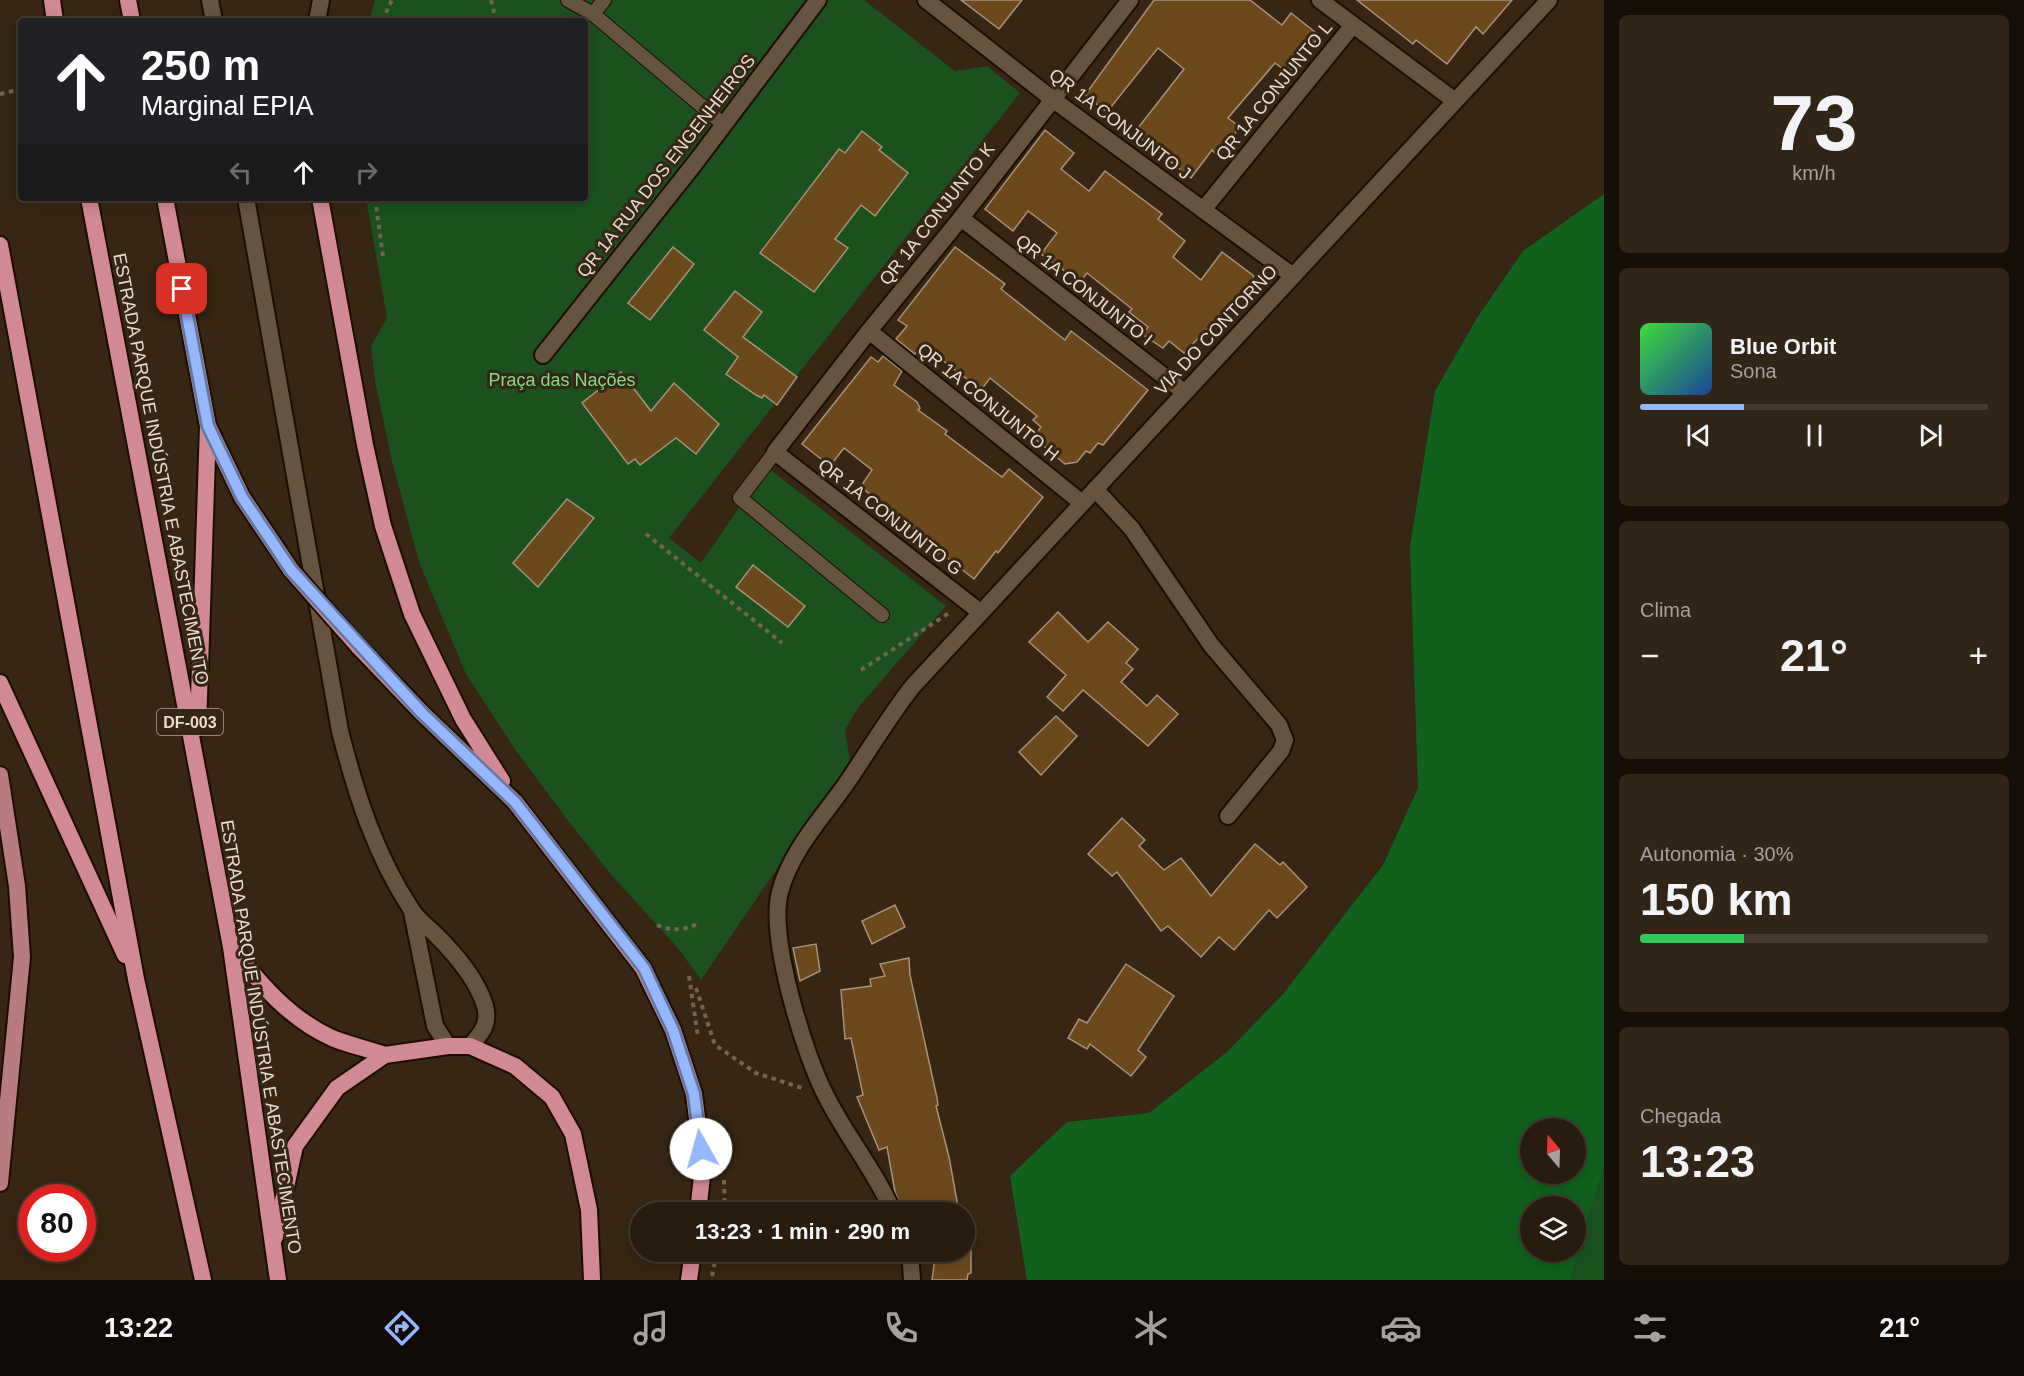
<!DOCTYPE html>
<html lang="pt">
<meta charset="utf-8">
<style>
:root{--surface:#281c0e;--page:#302517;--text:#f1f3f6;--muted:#a5a19e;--line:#443a2e;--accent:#95b7fd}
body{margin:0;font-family:Helvetica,sans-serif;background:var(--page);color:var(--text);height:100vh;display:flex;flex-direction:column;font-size:22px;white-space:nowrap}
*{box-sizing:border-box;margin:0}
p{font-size:20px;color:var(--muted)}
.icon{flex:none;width:33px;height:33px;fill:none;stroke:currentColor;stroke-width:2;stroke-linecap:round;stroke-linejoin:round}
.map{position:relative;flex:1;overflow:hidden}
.sheet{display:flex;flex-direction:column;gap:15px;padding:15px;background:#160f08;width:420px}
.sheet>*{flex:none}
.guide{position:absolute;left:18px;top:18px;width:570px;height:183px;border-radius:6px;box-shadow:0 3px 15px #0003,0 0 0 2px var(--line);background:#202124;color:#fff;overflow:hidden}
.needle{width:39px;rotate:341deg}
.fabs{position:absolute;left:1520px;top:1118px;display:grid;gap:12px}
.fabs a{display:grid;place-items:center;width:66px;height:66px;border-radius:50%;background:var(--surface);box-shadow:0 3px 15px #0003,0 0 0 2px var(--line);font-size:30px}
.speed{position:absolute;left:18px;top:1184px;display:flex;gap:12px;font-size:30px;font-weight:700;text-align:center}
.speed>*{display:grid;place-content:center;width:78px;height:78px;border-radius:50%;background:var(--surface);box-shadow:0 3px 15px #0003,0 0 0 2px var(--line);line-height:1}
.speed .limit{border:9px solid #d22;background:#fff;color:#111}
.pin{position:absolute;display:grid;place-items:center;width:51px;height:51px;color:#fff;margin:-26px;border-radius:12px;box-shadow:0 3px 9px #0006}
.me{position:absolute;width:66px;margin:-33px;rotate:353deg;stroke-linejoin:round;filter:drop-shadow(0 0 4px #0008)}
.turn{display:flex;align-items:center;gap:21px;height:126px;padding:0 24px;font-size:27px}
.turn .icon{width:78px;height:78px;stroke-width:2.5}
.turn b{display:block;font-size:42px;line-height:51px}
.lanes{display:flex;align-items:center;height:57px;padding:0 24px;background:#0003;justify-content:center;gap:30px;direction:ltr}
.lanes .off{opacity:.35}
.big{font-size:45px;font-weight:700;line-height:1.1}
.sheet .tile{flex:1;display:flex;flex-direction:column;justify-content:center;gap:9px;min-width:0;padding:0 21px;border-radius:9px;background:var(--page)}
.sheet .dial{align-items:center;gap:0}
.dial b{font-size:78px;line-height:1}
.song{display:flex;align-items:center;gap:18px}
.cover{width:72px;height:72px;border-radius:9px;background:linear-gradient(135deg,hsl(120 70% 55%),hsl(220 70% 35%))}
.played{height:6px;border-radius:3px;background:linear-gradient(90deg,var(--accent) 30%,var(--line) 30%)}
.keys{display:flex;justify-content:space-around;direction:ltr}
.heat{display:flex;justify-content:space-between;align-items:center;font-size:33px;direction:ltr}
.charge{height:9px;border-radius:4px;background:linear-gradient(90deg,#34c759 30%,var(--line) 0)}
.trip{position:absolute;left:630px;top:1202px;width:345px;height:60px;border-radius:30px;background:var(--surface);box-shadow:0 3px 15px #0003,0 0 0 2px var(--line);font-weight:700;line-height:60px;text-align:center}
.tabs{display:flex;height:96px;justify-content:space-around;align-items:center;background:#100b06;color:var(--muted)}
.tabs .icon{width:42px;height:42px}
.tabs .selected{color:var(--accent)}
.tabs b{font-size:27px;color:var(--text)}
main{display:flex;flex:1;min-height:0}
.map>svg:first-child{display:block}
</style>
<main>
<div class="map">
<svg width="1604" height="1280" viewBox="0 0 1604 1280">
<rect width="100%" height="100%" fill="#362613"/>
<g fill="#1a511f">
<path d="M375,0h489l91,71 32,-5 33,27 -351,445 32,25 66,-96 179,139 -88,102 -13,22 5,32 -149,218 -24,-33 -63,-69 -45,-56 -55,-74 -48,-74 -47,-112 -27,-101 -17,-80 -4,-35 16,-28 -21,-120h219v-177h-216z"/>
<path d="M1604,1166v114h-34z"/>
</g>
<path fill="#11611d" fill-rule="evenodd" d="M1604,194v972l-34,114h-543l-17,-104 57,-54 82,-9 78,-61 56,-58 100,-129 35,-77 -8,-242 25,-155 42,-73 46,-67zM1530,1128h45v45h-45zM1530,1206h45v45h-45z"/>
<g fill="#6c491d" stroke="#a6927d" stroke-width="1.5">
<path d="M961,0h61l-23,29z"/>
<path d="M1154,0h96l32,25 9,-12 29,23 -32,37 -13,-10 -47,55 12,9 -22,29 -6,-6 -21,28 -57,-45 50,-64 -26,-21 -51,64 -22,-17z"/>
<path d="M1357,0h155l-29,34 -7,-7 -29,37 -31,-24 -3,4z"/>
<path d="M1045,130l29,23 -13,16 28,22 16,-20 57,43 -4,5 27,22 -12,16 28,23 21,-28 32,24 -7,12 -63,65 -15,-12 -6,7 -21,-14 6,-7 -19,-15 3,-3 -45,-36 -7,9 -39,-28 16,-21 -29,-22 -15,20 -28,-22z"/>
<path d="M862,131l20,16 -3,3 29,23 -33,43 -14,-11 -26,34 13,9 -34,44 -54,-39 79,-104 6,4z"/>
<path d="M673,247l21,17 -44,56 -22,-17z"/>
<path d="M955,247l50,37 -4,5 64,51 6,-9 77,59 -45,55 -5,-2 -8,10 -4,-2 -9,11 -12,2 -32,-27 8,-10 -8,-7 4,-4 -47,-38 -9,12 -57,-44 -9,8 -19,-15 11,-13 -9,-6z"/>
<path d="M735,291l27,21 -19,25 54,40 -20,28 -13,-10 -2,3 -6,-3 -30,-21 12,-17 -34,-27z"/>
<path d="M883,356l19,15 -8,14 23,17 3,6 -2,2 29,21 -2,3 57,43 7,-8 34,28 -45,56 -2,-2 -22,28 -34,-27 -5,6 -26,-20 8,-7 -51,-40 -3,-8 9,-13 -28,-22 -14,18 -28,-22 69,-87 7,5z"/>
<path d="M621,372l30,39 23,-28 45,41 -23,30 -20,-16 -36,27 -5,-6 -7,5 -46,-61z"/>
<path d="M567,499l27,19 -56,69 -25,-24z"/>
<path d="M753,565l52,41 -17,21 -52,-40z"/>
<path d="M1058,612l30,30 20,-20 30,27 -12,14 7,6 -12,13 26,24 10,-11 21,19 -30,32 -65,-56 -20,21 -16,-14 19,-22 -37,-33z"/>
<path d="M1056,716l21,20 -36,39 -22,-23z"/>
<path d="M1122,818l23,22 -6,6 25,24 17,-12 30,38 44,-52 25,21 3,-3 24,25 -30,31 -8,-8 -35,40 -15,-13 -18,20 -33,-31 -7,5 -44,-59 -5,4 -24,-22z"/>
<path d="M895,905l10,22 -33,17 -10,-23z"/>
<path d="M816,944l4,27 -20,10 -7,-33z"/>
<path d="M909,958l1,17 27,123 1,7 -2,1 13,51 10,55h-56l-8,-20 -8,-45 -8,3 -22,-53 6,-2 -12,-57 -6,1 -4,-49 30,-4 -1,-7 15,-3 -5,-12z"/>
<path d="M1126,964l48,32 -36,54 8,7 -15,19 -41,-32 -3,5 -19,-11 11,-19 8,4z"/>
<path d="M936,1251h35v22l-3,1 -1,6h-35z"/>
</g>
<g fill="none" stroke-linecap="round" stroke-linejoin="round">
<g stroke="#1d0e00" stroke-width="16">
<g id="service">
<path d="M568,0l25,14 130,110"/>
<path d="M593,14l11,-14"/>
<path d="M775,452l-35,46 142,117"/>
</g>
</g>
<g stroke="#1d0e00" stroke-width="20">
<g id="minor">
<path d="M926,0l125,98 242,178"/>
<path d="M1320,0l135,101"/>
<path d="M1203,210l150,-185"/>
<path d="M961,218l223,174"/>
<path d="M869,331l213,172"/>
<path d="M543,355l152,-192 123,-163"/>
<path d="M1095,489l37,40 79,116 68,80 6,15 -4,11 -53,65"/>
<path d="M980,612l-205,-160 94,-121 92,-113 169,-218"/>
<path d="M893,1212c-18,-42 -48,-77 -68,-118 -21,-41 -57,-158 -45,-202 10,-40 42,-74 66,-108 22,-32 42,-66 66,-97l637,-687"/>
<path d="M910,1251l2,29"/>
</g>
</g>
<g stroke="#1d0e00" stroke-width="20">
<g id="tertiary">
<path d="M210,0l4,21"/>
<path d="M317,21l4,-21"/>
<path d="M246,198l94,533c16,63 35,123 71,178 6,10 17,18 25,26 20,20 41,44 49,71 5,18 -4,28 -15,40"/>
<path d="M412,912l23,114 13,20"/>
</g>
</g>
<g stroke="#1d0e00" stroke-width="20">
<path id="primary" d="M0,775l17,111 5,71 -22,226"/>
</g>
<g stroke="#1d0e00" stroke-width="20">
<g id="trunk">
<path d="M52,0l3,21"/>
<path d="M128,0l4,21"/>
<path d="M89,198l142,749 47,333"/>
<path d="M165,198l43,228 -10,302"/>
<path d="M320,198l45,247 18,81 29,88 51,105 39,62"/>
<path d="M0,245l136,734 67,301"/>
<path d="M209,428l33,69 49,73"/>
<path d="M358,646l64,67 93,89 128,166 30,62 21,64 9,73 -5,45"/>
<path d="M0,683l125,272"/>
<path d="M233,949c27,35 57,70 99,89 17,7 36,11 53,17"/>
<path d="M275,1237l20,-91 42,-58 48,-33 63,-9h22l45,20 37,31 21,37 16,76 3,70"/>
<path d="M689,1280l4,-29"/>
</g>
</g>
<g stroke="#726353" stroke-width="4" stroke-dasharray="4.5 4.5" stroke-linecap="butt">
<path d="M491,0l5,21"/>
<path d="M382,21l10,-21"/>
<path d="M0,94l21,-5"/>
<path d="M375,198l8,58"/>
<path d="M646,534l136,109"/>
<path d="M861,670l88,-57"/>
<path d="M657,925c16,7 27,5 43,-2"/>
<path d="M689,976l9,61"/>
<path d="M696,988l19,57 41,28 46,15"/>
<path d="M724,1180l1,32"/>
<path d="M712,1276l5,-25"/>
</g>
<use href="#service" stroke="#665440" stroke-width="14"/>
<use href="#minor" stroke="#665440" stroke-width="16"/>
<use href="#tertiary" stroke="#665440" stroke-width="16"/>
<use href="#primary" stroke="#b67c7e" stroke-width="16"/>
<use href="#trunk" stroke="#d18993" stroke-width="16"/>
<g stroke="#1d0e00" stroke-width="20" stroke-linecap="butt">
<path id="trunk-bridge" d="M291,570l67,76"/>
</g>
<use href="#trunk-bridge" stroke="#d18993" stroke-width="16"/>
</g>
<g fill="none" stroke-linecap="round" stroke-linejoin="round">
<g stroke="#6177a4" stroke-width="15">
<path id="route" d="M182,289l26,137 34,71 49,73 131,143 93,89 129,166 29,62 21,64 7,55"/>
</g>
<use href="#route" stroke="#95b7fd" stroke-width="10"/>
</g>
<g text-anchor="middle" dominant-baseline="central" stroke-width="6" stroke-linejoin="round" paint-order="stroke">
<rect fill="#362613" stroke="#b2a598" stroke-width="1.5" x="157" y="709" width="66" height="26" rx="4.5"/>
<g font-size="16" font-weight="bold" fill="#e7dcd1">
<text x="190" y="722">DF-003</text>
</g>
<g font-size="18" fill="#e7dcd1" stroke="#362613">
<text transform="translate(1274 91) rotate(-51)">QR 1A CONJUNTO L</text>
<text transform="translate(1120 124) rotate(37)">QR 1A CONJUNTO J</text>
<text transform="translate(666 166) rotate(-52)">QR 1A RUA DOS ENGENHEIROS</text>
<text transform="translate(937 214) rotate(-52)">QR 1A CONJUNTO K</text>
<text transform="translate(1084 290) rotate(38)">QR 1A CONJUNTO I</text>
<text transform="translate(1216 330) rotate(-47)">VIA DO CONTORNO</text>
<text transform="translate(988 402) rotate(39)">QR 1A CONJUNTO H</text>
<text transform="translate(161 469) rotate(79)">ESTRADA PARQUE INDÚSTRIA E ABASTECIMENTO</text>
<text transform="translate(890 517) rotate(38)">QR 1A CONJUNTO G</text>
<text transform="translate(261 1037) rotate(81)">ESTRADA PARQUE INDÚSTRIA E ABASTECIMENTO</text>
</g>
<g font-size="18" fill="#7fdf83" stroke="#362613">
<text x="562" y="380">Praça das Nações</text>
</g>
</g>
</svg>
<div class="fabs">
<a><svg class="needle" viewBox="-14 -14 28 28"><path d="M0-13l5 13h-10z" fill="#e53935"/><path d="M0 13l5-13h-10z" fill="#a5a19e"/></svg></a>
<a><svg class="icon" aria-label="layers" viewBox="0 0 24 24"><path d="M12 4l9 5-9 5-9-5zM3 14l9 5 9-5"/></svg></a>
</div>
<div class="speed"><div class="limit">80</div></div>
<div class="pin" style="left:182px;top:289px;background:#d93025"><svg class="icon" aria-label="arrive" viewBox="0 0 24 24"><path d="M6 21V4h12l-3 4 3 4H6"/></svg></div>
<svg class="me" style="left:701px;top:1149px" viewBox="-20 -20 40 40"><circle r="19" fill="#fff"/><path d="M0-13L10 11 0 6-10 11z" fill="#95b7fd"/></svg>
<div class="trip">13:23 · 1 min · 290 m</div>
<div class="guide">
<div class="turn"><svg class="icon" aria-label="ahead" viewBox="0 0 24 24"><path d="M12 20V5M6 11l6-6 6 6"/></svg><div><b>250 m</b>Marginal EPIA</div></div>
<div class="lanes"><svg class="icon off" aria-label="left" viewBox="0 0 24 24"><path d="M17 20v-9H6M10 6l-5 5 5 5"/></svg><svg class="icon" aria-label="ahead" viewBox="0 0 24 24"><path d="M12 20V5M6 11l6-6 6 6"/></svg><svg class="icon off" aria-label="right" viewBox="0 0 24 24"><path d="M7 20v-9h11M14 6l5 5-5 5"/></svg></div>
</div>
</div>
<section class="sheet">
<div class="tile dial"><b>73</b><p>km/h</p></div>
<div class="tile">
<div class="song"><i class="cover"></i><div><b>Blue Orbit</b><p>Sona</p></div></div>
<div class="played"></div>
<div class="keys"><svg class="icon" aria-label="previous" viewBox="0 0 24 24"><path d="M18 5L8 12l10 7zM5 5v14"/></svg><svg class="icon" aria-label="pause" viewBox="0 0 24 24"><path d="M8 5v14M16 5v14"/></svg><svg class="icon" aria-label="next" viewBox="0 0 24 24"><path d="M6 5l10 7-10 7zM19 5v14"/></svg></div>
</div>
<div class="tile"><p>Clima</p>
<div class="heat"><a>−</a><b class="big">21°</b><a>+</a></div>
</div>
<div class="tile"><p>Autonomia · 30%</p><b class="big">150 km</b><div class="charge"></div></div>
<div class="tile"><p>Chegada</p><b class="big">13:23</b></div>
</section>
</main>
<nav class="tabs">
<b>13:22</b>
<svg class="icon selected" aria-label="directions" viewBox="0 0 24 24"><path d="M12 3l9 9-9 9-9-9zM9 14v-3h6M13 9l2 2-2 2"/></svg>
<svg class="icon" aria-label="music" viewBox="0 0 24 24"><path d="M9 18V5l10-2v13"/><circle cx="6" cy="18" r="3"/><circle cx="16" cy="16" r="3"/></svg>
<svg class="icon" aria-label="phone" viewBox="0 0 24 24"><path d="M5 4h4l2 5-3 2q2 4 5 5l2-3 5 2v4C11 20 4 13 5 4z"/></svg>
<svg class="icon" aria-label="climate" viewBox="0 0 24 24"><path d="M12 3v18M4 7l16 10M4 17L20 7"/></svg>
<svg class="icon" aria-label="car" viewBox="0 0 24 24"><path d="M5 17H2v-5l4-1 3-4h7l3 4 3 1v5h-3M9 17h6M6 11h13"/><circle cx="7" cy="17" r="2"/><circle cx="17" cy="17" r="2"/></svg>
<svg class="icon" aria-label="filters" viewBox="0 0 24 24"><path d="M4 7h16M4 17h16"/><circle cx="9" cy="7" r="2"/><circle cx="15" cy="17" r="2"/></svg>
<b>21°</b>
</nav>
